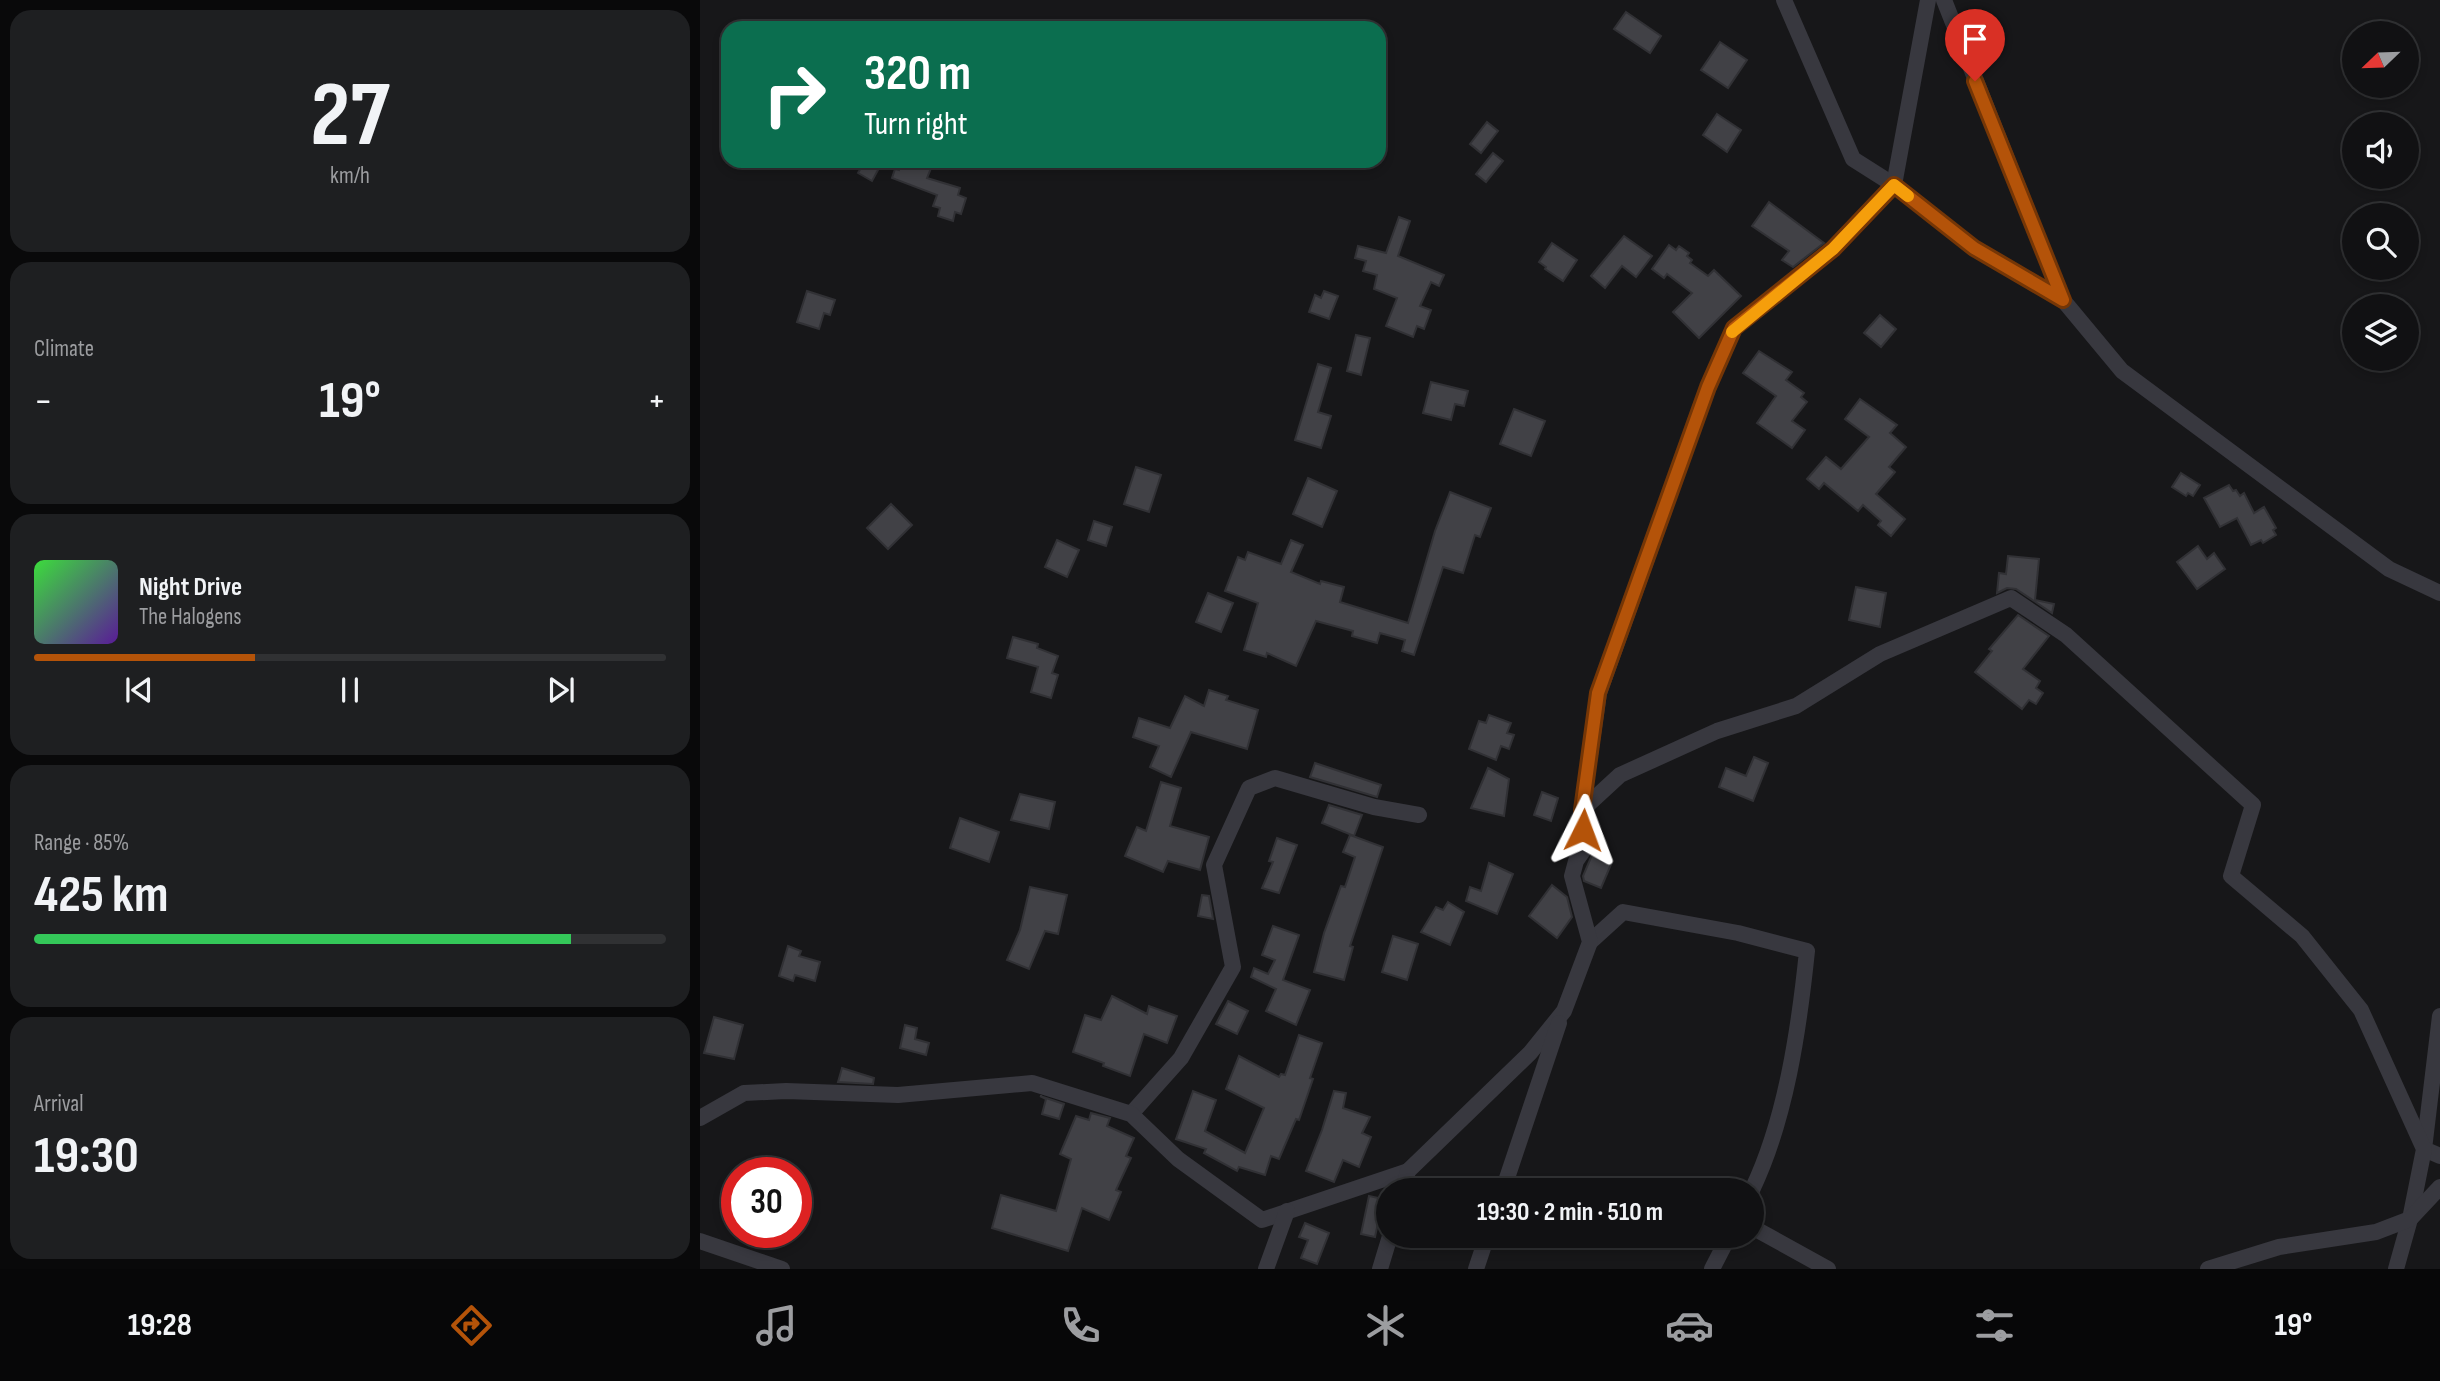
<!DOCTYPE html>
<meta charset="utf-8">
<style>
:root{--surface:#111113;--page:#1e1f21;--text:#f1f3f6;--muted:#9c9da0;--line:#303133;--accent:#b45309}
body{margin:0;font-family:"Sofia Sans Condensed",sans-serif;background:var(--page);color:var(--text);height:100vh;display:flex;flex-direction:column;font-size:26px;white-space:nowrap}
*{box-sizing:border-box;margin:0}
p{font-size:23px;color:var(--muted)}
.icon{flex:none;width:38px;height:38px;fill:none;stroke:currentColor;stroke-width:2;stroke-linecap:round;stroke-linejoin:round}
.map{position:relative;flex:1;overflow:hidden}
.sheet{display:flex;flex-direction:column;gap:10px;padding:10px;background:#09090a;width:700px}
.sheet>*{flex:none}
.banner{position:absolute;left:21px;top:21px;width:665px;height:147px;border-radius:21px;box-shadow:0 4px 10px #0003,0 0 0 2px var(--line);background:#0b6e4f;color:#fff;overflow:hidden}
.needle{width:46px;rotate:247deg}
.fabs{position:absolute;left:1642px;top:21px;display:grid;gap:14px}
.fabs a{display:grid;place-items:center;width:77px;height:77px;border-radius:50%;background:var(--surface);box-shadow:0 4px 10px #0003,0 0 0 2px var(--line);font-size:35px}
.speed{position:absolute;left:21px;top:1157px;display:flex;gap:14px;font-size:35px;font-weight:700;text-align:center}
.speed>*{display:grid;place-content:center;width:91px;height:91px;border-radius:50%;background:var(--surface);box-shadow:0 4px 10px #0003,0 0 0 2px var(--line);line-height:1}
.speed .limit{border:10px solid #d22;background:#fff;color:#111}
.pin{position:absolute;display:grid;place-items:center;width:60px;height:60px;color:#fff;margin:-72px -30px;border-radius:50% 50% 50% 0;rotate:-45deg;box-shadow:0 0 7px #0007}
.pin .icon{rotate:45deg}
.me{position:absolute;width:77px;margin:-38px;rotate:3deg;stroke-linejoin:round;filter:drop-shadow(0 0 5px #0008)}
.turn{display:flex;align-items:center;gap:24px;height:147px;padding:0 28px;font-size:32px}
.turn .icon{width:91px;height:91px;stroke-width:2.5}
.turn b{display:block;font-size:49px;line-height:60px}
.big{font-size:52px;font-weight:700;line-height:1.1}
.sheet .widget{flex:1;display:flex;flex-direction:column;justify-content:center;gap:10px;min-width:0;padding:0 24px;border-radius:21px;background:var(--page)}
.sheet .dial{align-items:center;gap:0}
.dial b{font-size:91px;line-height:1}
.song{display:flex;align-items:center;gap:21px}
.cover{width:84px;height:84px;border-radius:10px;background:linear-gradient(135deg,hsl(120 70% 55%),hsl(270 70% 35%))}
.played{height:7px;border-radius:4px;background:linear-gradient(90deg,var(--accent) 35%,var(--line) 35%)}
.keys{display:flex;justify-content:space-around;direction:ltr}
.heat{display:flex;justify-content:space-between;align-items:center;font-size:38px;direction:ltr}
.charge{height:10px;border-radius:5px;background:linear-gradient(90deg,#34c759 85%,var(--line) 0)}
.trip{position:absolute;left:676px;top:1178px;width:388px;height:70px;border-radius:35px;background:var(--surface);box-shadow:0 4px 10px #0003,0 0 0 2px var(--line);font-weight:700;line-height:70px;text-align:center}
.tabs{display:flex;height:112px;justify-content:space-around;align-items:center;background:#070708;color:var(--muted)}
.tabs .icon{width:49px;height:49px}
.tabs .on{color:var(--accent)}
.tabs b{font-size:32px;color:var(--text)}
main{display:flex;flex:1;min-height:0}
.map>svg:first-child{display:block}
</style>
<main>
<section class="sheet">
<div class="widget dial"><b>27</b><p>km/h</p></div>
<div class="widget"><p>Climate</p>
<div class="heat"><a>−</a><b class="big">19°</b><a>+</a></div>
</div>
<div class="widget">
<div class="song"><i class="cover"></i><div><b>Night Drive</b><p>The Halogens</p></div></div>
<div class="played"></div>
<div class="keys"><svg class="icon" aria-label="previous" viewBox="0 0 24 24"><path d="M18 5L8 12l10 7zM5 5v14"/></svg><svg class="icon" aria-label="pause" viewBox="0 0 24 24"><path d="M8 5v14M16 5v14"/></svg><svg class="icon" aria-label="next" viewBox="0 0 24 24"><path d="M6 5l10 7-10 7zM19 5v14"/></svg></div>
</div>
<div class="widget"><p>Range · 85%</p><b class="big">425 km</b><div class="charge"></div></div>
<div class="widget"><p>Arrival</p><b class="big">19:30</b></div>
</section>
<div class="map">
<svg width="1740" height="1269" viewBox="0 0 1740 1269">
<rect width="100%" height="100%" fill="#171719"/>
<g fill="#414146" stroke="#313135" stroke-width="2">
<path d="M926,12l35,24 -11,17 -36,-24z"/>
<path d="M1020,42l27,18 -19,28 -27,-18z"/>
<path d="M1017,114l24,16 -14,22 -24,-17z"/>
<path d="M787,122l11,9 -17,22 -11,-9z"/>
<path d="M793,153l10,8 -17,21 -10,-8z"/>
<path d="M165,161h18l-11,20 -14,-8z"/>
<path d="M203,161h31l-7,17 33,10 -2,7 8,3 -5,16 -6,-2 -2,9 -15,-5 2,-8 -7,-2 4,-11 -45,-17 3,-9 4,1z"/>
<path d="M1069,202l55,41 -31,24 -11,-7 7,-9 -37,-25z"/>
<path d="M699,217l11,4 -12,35 46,19 -5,11 -8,-4 -11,24 11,4 -7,19 -7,-3 -4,11 -27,-11 11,-28 -23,-9 3,-14 -14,-4 3,-10 -11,-3 3,-12 28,7z"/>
<path d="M924,236l28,20 -16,21 -14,-11 -17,22 -14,-12z"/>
<path d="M852,243l25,17 -14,21 -18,-12 1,-2 -7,-5z"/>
<path d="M969,245l7,5 3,-4 10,7 -2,3 5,4 -2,3 18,13 6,-6 27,26 -42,42 -26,-26 19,-19 -25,-19 -3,4 -12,-9z"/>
<path d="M107,291l28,9 -5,15 -6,-2 -5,16 -22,-7z"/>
<path d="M624,291l14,5 -9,23 -20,-7 6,-17 6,3z"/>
<path d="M1180,315l16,14 -15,18 -17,-14z"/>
<path d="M656,335l14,3 -9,37 -14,-4z"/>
<path d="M1059,351l33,21 -6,8 18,13 -3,4 6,5 -15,19 13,9 -13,18 -35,-25 19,-27 -33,-23z"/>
<path d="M618,364l13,4 -13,44 13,4 -10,32 -26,-8z"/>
<path d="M731,382l37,9 -4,15 -9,-2 -4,16 -28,-7z"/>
<path d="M1160,399l37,26 -7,8 16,14 -17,20 6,5 -19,22 29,25 -14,17 -13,-11 3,-4 -18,-16 -5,6 -34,-28 -5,6 -12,-10 19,-22 15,12 28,-32 -24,-18z"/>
<path d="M814,409l31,12 -14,35 -31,-12z"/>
<path d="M436,467l25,8 -12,37 -25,-8z"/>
<path d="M1481,473l19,12 -7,11 -5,-3 -2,3 -14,-9z"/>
<path d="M608,478l29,13 -15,36 -29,-13z"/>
<path d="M1529,485l4,6 3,-1 4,6 4,-3 10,20 10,-6 12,21 -3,2 3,5 -13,8 -2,-3 -10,5 -14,-27 -17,9 -16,-29z"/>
<path d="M750,492l41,16 -11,29 -5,-2 -12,38 -20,-6 -29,88 -12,-4 3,-11 -25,-7 -3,10 -25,-7 1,-5 -37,-10 -20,45 -29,-13 -1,4 -22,-7 14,-47 -33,-12 13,-34 7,3 3,-8 33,12 10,-24 12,5 -12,27 29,12 1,-3 23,6 -4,15 68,21 27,-92z"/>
<path d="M191,504l21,21 -24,24 -21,-21z"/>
<path d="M394,521l18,6 -6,19 -18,-6z"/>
<path d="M357,540l22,10 -12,27 -22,-10z"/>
<path d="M1498,546l9,13 7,-6 11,16 -28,20 -20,-27z"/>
<path d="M1308,556l31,3 -4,41 19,4 -2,9 -36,-24 -9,-1 -10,5 2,-20 7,1z"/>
<path d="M1156,587l30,6 -6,34 -31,-7z"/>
<path d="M508,593l25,10 -12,29 -25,-10z"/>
<path d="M1318,615l31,21 -26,33 17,12 -4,7 7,5 -7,11 -7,-4 -7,9 -47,-37 17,-21 -3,-2z"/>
<path d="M313,637l25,7 -1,4 21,8 -6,17 6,2 -7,23 -20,-6 7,-25 -31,-9z"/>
<path d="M509,690l19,6 -2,4 32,10 -11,39 -56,-17 -20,45 -21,-10 9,-21 -26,-9 6,-19 31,10 15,-32 19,10z"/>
<path d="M789,715l22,8 -4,10 7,2 -5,14 -8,-3 -5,14 -27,-11 10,-28 7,2z"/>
<path d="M1054,757l14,6 -15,38 -34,-14 7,-19 20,8z"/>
<path d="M615,763l66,22 -4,12 -67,-20z"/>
<path d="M788,768l21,11 -5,37 -33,-8z"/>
<path d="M461,782l20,6 -11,38 39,11 -9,33 -32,-9 -5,11 -38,-16 12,-29 9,4z"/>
<path d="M842,792l16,6 -7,23 -17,-6z"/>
<path d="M320,794l35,8 -6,27 -38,-9z"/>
<path d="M629,805l33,10 -8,21 -32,-13z"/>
<path d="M260,818l39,14 -10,30 -39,-14z"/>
<path d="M650,835l33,12 -33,99 3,1 -9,33 -30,-8 10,-39 17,-47 4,1 10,-30 -12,-5z"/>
<path d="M577,838l20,7 -18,48 -17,-5 11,-26 -4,-1z"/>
<path d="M892,855l20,7 -11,26 -17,-7 -1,-5z"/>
<path d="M789,863l24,11 -16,40 -31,-13 4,-14 11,4z"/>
<path d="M852,885l15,12 5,20 -15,21 -28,-22z"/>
<path d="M330,887l37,8 -9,39 -13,-3 -16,38 -22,-9 13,-30z"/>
<path d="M502,895l7,1 4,23 -15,-3z"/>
<path d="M748,902l16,10 -14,33 -29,-13 15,-25 7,3z"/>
<path d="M573,926l26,9 -16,45 27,10 -14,35 -30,-14 10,-22 -25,-12 3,-9 14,6 7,-14 -13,-5z"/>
<path d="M693,936l25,8 -11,36 -25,-8z"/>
<path d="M88,946l13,5 -2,5 21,6 -5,19 -20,-6 -2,6 -14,-5z"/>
<path d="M412,996l35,18 2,-8 28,10 -10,27 -23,-9 -14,42 -27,-10 1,-3 -31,-11 12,-37 16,5z"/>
<path d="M528,1001l20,10 -11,23 -21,-10z"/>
<path d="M14,1017l29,8 -9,34 -30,-6z"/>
<path d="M205,1025l12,3 -2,11 14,4 -3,12 -26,-7z"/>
<path d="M599,1035l23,8 -12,35 3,1 -14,41 -3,-1 -17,40 -8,-3 -6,19 -26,-8 -2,4 -33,-18 2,-4 -30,-10 17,-48 23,9 -11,31 40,22 19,-45 -38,-19 13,-33 40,21 2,-3 4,1z"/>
<path d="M142,1068l32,10 -1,6 -35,-2z"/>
<path d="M634,1091l12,2 -3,15 27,9 -8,16 9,4 -12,30 -16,-7 -9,22 -28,-11 16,-41z"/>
<path d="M340,1096l24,8 -5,15 -17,-5 4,-15z"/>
<path d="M391,1113l19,5 -3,8 27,12 -8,18 5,2 -15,32 5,2 -12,28 -27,-12 -14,43 -76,-23 9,-33 55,16 15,-52 -11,-5 16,-38 13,4z"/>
<path d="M669,1196l14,3 -8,38 -14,-3z"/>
<path d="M605,1223l24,10 -12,31 -16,-6 7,-18 -9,-3z"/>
</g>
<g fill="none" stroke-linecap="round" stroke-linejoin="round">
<g stroke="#38383f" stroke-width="16">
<path d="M1084,0l69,159 41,26 80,63 89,52 59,71 267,198 51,24"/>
<path d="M1244,0l119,300"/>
<path d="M882,810l17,-117 109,-306 26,-59 99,-79 61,-64 34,-185"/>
<path d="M890,942l33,-30 115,21 69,18c-8,78 -21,168 -55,239"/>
<path d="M1740,1016l-16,133 16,7"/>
<path d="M431,1114l50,-56 52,-91 -19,-102 35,-77 26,-10 99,29 45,8"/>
<path d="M0,1118l44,-25 42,-2 112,4 134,-12 99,31 47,45 84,61 146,-49"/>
<path d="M703,1190l5,-19 122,-118 34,-42 26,-69 -18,-66 4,-15 7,-10 -1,-41 38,-35 97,-44 79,-25 84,-52 131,-56 55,37 187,170 -22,71 71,60 59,74 63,139 -14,70 -14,50"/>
<path d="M803,1190l56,-167"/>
<path d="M1052,1227l76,42"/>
<path d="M0,1241l82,28"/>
<path d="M566,1269l21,-58"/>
<path d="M680,1269l10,-33"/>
<path d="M776,1269l11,-33"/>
<path d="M1012,1269l17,-33"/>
<path d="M1508,1269l71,-22 97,-15 34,-13 30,-32"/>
</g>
</g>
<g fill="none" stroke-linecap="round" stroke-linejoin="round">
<g stroke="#753606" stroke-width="18">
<path id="route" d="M883,830l-1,-20 16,-117 110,-306 26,-59 99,-79 61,-64 80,63 89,52 -88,-219"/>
</g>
<use href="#route" stroke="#b45309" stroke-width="12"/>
<path stroke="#f59e0b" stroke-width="12" d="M1032,332l101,-83 61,-64 14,11"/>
</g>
</svg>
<div class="fabs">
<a><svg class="needle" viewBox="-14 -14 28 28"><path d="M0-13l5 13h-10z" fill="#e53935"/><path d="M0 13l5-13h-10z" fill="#9c9da0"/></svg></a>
<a><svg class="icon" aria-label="sound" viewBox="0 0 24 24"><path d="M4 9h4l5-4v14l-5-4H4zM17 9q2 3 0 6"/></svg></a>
<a><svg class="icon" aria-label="search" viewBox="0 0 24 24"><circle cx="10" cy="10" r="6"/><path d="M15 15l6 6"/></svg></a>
<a><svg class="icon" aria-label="layers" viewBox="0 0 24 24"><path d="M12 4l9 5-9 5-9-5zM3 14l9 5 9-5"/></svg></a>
</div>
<div class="speed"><div class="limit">30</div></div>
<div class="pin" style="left:1275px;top:81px;background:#d93025"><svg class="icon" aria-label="arrive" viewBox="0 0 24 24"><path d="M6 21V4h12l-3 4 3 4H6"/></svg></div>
<svg class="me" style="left:883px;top:830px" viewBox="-20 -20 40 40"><path d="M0-17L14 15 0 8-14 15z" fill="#b45309" stroke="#fff" stroke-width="4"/></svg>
<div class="trip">19:30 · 2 min · 510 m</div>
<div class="banner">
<div class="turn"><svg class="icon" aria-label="right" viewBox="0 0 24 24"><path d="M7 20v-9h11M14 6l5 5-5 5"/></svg><div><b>320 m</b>Turn right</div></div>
</div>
</div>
</main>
<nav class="tabs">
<b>19:28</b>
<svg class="icon on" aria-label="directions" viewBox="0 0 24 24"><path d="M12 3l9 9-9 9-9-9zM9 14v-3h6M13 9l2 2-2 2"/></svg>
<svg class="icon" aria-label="music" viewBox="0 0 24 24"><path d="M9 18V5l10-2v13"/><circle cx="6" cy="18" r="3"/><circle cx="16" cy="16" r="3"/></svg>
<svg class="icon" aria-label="phone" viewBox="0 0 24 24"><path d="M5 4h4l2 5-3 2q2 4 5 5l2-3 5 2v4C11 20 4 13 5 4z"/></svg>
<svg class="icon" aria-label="climate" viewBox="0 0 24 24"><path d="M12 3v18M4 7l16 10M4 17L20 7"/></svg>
<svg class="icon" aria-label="car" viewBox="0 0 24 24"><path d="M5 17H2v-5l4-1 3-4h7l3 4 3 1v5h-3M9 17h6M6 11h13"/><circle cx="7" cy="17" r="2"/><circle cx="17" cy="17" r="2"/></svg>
<svg class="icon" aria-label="filters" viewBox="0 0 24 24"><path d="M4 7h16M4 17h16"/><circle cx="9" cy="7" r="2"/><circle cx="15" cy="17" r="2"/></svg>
<b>19°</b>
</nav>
